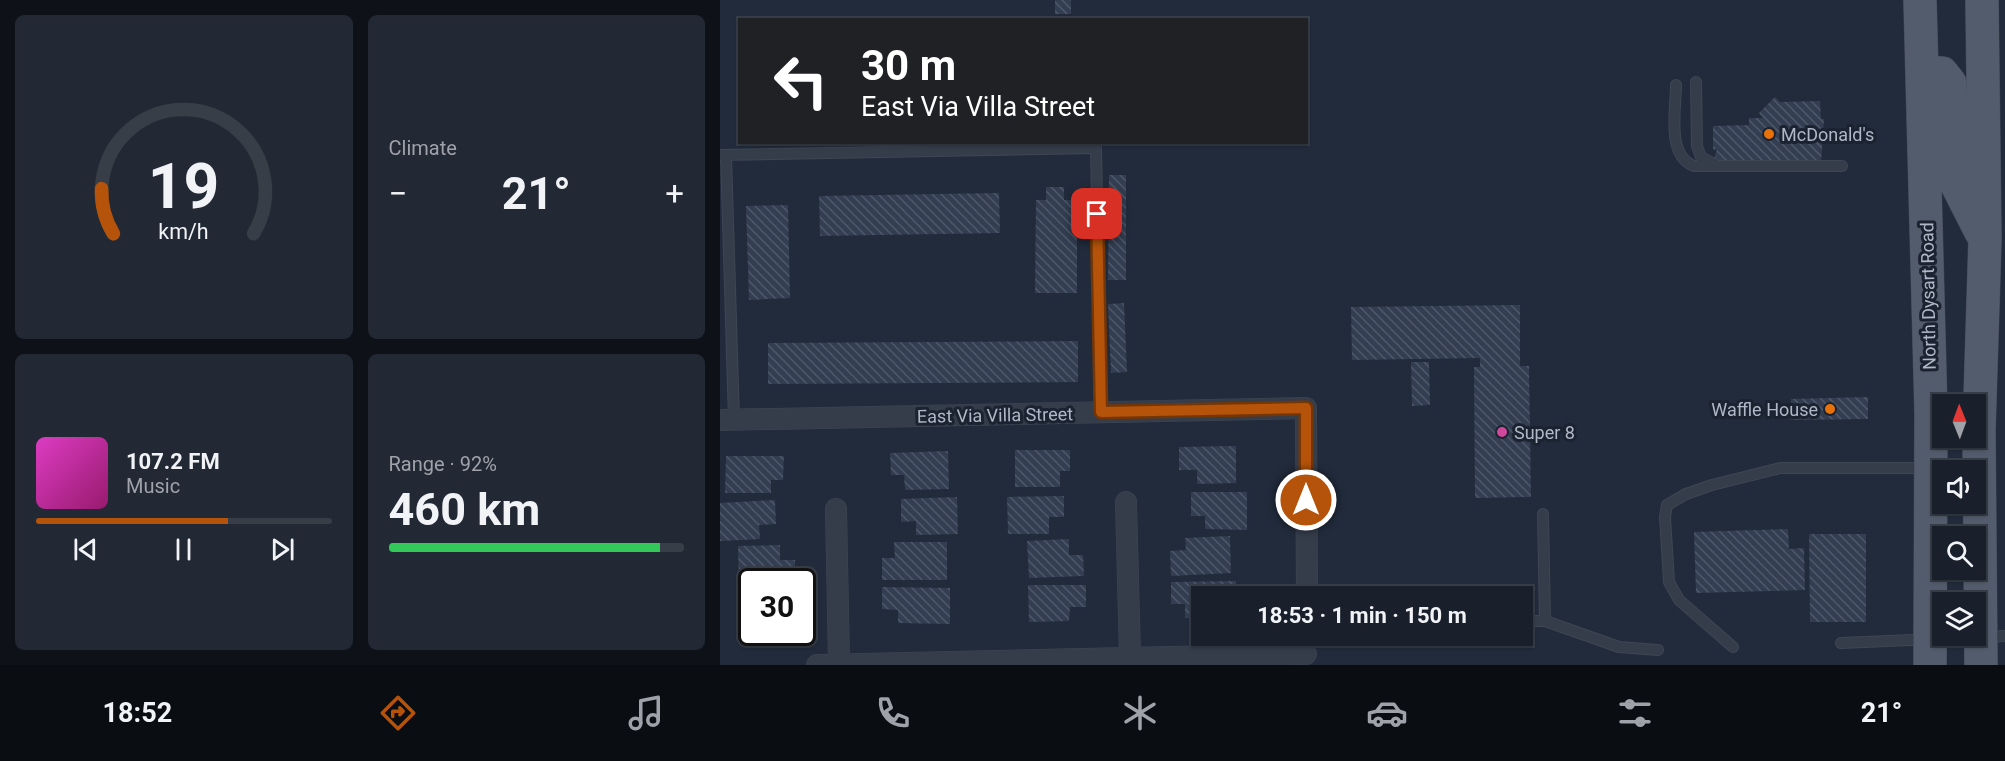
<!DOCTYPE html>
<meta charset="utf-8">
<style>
:root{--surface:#19202c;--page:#222834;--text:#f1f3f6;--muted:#9fa3a9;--line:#373e48;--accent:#b45309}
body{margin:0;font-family:Roboto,sans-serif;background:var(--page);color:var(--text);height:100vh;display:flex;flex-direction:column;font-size:22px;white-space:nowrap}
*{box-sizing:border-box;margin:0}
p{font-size:20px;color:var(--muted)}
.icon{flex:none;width:33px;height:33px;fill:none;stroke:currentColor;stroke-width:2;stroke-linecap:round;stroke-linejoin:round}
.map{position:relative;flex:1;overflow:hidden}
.panel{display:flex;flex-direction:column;gap:15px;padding:15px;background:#0e1218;width:720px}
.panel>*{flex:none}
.hud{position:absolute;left:18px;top:18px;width:570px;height:126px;border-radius:0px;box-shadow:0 2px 4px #0004,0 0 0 2px var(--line);background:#202124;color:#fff;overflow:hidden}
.needle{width:39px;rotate:359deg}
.fabs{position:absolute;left:1212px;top:394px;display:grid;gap:12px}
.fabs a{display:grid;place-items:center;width:54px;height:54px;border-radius:0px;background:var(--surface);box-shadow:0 2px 4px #0004,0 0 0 2px var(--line);font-size:30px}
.speed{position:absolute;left:18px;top:568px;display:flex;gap:12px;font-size:30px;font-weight:700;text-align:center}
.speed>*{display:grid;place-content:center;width:78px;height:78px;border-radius:50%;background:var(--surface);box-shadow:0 2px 4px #0004,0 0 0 2px var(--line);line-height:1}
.speed .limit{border:3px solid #111;border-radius:9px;background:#fff;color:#111}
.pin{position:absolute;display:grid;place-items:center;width:51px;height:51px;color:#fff;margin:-26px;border-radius:12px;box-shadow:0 3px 9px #0006}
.me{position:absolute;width:66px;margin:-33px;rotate:0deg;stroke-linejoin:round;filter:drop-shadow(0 0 4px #0008)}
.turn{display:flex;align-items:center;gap:21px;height:126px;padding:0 24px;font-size:27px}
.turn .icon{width:78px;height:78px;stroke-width:2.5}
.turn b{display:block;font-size:42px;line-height:51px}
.big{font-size:45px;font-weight:700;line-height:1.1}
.panel .card{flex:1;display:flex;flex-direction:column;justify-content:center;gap:9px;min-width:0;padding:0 21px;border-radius:9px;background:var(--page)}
.panel .dial{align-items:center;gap:0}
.dial svg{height:156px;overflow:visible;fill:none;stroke:var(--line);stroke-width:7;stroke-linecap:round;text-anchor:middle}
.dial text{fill:var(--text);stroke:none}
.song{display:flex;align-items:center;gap:18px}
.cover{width:72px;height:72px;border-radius:9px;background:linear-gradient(135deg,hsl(310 70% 55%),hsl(320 70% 35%))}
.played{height:6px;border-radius:3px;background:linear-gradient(90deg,var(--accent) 65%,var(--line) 65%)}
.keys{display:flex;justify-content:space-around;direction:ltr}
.heat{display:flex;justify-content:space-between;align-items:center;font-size:33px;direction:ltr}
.charge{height:9px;border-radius:4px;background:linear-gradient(90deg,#34c759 92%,var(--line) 0)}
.panel .tiles{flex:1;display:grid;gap:15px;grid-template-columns:repeat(2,1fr)}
.trip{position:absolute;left:471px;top:586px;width:342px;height:60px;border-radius:0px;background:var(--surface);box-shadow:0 2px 4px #0004,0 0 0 2px var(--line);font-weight:700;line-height:60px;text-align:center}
.dock{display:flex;height:96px;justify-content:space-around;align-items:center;background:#0a0d12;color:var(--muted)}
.dock .icon{width:42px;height:42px}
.dock .current{color:var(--accent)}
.dock b{font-size:27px;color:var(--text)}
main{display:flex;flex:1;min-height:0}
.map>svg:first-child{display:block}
</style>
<main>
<section class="panel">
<div class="tiles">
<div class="card dial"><svg viewBox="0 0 100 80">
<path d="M14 69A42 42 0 1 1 86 69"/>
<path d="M14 69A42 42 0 0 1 8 46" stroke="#b45309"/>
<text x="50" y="56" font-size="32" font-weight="700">19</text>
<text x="50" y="72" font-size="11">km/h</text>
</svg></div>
<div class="card"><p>Climate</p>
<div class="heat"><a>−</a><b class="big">21°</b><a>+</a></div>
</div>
<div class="card">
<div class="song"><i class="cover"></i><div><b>107.2 FM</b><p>Music</p></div></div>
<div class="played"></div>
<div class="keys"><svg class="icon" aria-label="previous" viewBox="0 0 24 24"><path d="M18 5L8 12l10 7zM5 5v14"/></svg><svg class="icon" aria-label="pause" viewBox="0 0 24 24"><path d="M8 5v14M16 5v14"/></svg><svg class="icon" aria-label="next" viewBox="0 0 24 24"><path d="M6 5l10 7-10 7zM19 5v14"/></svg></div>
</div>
<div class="card"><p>Range · 92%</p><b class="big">460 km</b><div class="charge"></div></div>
</div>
</section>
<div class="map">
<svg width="1285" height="665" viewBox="0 0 1285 665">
<defs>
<pattern id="building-back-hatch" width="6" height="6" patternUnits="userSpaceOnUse" patternTransform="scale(1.5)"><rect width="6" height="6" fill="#333e52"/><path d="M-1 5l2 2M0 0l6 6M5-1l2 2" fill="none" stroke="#4e5869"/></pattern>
</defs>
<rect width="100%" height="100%" fill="#212b3b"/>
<g fill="url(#building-back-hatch)">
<rect x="335" y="0" width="16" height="14"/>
<path d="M1055,97l5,5 40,-1 1,18h3l-3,43h-103v-3h-4l3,-10 -4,1v-24l36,-1v-7h14l-4,-5z"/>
<path d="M389,175h17v105h-18z"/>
<path d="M326,187h18v13h13v93h-42l1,-93h10z"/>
<path d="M279,193l1,40 -180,3 -1,-40z"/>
<path d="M68,205l2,93 -41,2 -3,-94z"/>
<path d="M404,303l3,69 -16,1 -3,-69z"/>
<path d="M800,305v61h9l2,131 -56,1 -1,-131h6v-9l-128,2 -1,-53z"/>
<path d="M358,341v41l-310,2v-41z"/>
<path d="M691,362h18l1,43 -18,1z"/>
<path d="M1148,397v22l-77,1v-21z"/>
<path d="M516,446v37l-39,1v-14h-18v-23z"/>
<path d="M295,450h55v21h-10v16h-45z"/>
<path d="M228,451l1,38 -44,1 -1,-15h-13l-1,-22z"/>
<path d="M6,456h58l-1,24h-12v13h-46z"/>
<path d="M471,492h56v38l-42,-1v-13h-14z"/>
<path d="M344,496v21h-15v17h-41l-1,-37z"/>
<path d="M237,497l1,37 -42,1v-14l-15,1v-23z"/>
<path d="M55,500l1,24 -17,1 1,14 -40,2v-38z"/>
<path d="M1068,529l1,20 15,-1 1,42 -109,3 -2,-61z"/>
<path d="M1089,534h57v88h-56z"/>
<path d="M510,536l1,37 -60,3 -1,-25 16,-1 -1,-12z"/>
<path d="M349,539v16h14l1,21 -55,2 -2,-37z"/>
<path d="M174,542h53v38h-65v-22h13z"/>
<path d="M60,545v15h15v22l-56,2 -1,-38z"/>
<path d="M516,581v16h-34v21h-17v-14h-14v-22z"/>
<path d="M308,585h58v22h-16l-1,14 -40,1z"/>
<path d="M162,587l68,1v36l-52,-1v-13l-16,-1z"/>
<rect x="20" y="592" width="12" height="36"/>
</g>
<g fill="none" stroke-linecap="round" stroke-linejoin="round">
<g stroke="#3f4654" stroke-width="12">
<g id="lane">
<path d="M976,82l1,64 4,11 15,8"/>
<path d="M956,85c0,23 -10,71 18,81h148"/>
<path d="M0,155l376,-7 5,264"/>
<path d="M6,155l8,265"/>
<path d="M823,514l2,107 74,26 39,3"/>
<path d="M802,621h23"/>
<path d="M1121,643l164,-7"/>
<path d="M1013,647l-54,-47 -10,-18 -4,-65 2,-12 19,-11 26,-9 68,-17h147"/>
</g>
</g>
<g stroke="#3f4654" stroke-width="22">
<g id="street">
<path d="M0,420l586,-12 1,189"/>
<path d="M406,502l4,154"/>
<path d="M116,509l3,154"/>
<path d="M97,665l489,-11"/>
</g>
</g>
<g stroke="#3f4654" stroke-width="34">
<g id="primary">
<path d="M1200,0l11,413 -1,252"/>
<path d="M1203,73h19l8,10 5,98 26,51"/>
<path d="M1261,665l-2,-235 6,-191 -3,-239"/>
</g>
</g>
<use href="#lane" stroke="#353d4b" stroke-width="10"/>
<use href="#street" stroke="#353d4b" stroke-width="21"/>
<use href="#primary" stroke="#535c6c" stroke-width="33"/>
</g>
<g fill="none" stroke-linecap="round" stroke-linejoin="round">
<g stroke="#753606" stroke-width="15">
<path id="route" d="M377,214l4,198 205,-4v92"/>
</g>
<use href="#route" stroke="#b45309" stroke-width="10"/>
</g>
<g fill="#e8710a" stroke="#1b2230" stroke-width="2">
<circle cx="1049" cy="134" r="6"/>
<circle cx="1110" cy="409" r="6"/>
</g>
<circle fill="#d1479c" stroke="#1b2230" stroke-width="2" cx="782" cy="432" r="6"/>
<g text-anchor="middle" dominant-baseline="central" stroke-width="6" stroke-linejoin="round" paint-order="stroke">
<g font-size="18" fill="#b0b8c7" stroke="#1b2230" text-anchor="start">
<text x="1061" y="134">McDonald's</text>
<text x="1098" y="409" text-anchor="end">Waffle House</text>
<text x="794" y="432">Super 8</text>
</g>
<g font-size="18" fill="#b0b8c7" stroke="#1b2230">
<text transform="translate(1208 296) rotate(-91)">North Dysart Road</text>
<text transform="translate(275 415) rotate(-1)">East Via Villa Street</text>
</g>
</g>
</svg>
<div class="fabs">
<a><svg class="needle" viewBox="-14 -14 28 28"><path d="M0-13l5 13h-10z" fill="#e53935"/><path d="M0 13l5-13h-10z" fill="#9fa3a9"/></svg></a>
<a><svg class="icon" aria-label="sound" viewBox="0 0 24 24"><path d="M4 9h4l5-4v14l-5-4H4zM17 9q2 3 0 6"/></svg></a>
<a><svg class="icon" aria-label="search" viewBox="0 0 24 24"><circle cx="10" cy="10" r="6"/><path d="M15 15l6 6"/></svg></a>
<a><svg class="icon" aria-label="layers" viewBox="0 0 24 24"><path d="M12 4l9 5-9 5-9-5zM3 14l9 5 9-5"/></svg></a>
</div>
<div class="speed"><div class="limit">30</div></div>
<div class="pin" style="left:377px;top:214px;background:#d93025"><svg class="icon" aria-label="arrive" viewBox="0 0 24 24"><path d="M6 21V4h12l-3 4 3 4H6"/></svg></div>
<svg class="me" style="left:586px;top:500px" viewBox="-20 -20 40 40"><circle r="17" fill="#b45309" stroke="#fff" stroke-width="3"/><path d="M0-11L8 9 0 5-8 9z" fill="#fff"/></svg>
<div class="trip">18:53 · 1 min · 150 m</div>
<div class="hud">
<div class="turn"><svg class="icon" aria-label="left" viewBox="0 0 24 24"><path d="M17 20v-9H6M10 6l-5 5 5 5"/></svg><div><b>30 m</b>East Via Villa Street</div></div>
</div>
</div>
</main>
<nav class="dock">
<b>18:52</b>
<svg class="icon current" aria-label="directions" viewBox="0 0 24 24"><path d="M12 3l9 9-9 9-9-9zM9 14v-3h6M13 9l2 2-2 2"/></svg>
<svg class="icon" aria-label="music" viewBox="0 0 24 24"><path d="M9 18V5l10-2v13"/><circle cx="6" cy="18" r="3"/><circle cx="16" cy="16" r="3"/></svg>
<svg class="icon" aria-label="phone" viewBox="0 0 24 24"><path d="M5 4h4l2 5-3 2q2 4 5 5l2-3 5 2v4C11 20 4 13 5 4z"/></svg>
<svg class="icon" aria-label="climate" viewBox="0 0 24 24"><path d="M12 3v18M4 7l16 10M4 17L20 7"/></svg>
<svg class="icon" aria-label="car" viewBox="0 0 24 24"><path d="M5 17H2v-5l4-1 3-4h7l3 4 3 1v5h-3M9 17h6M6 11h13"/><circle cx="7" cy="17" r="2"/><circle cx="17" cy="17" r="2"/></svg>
<svg class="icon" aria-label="filters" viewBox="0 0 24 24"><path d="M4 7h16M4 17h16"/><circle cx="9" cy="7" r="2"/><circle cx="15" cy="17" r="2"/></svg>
<b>21°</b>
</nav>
